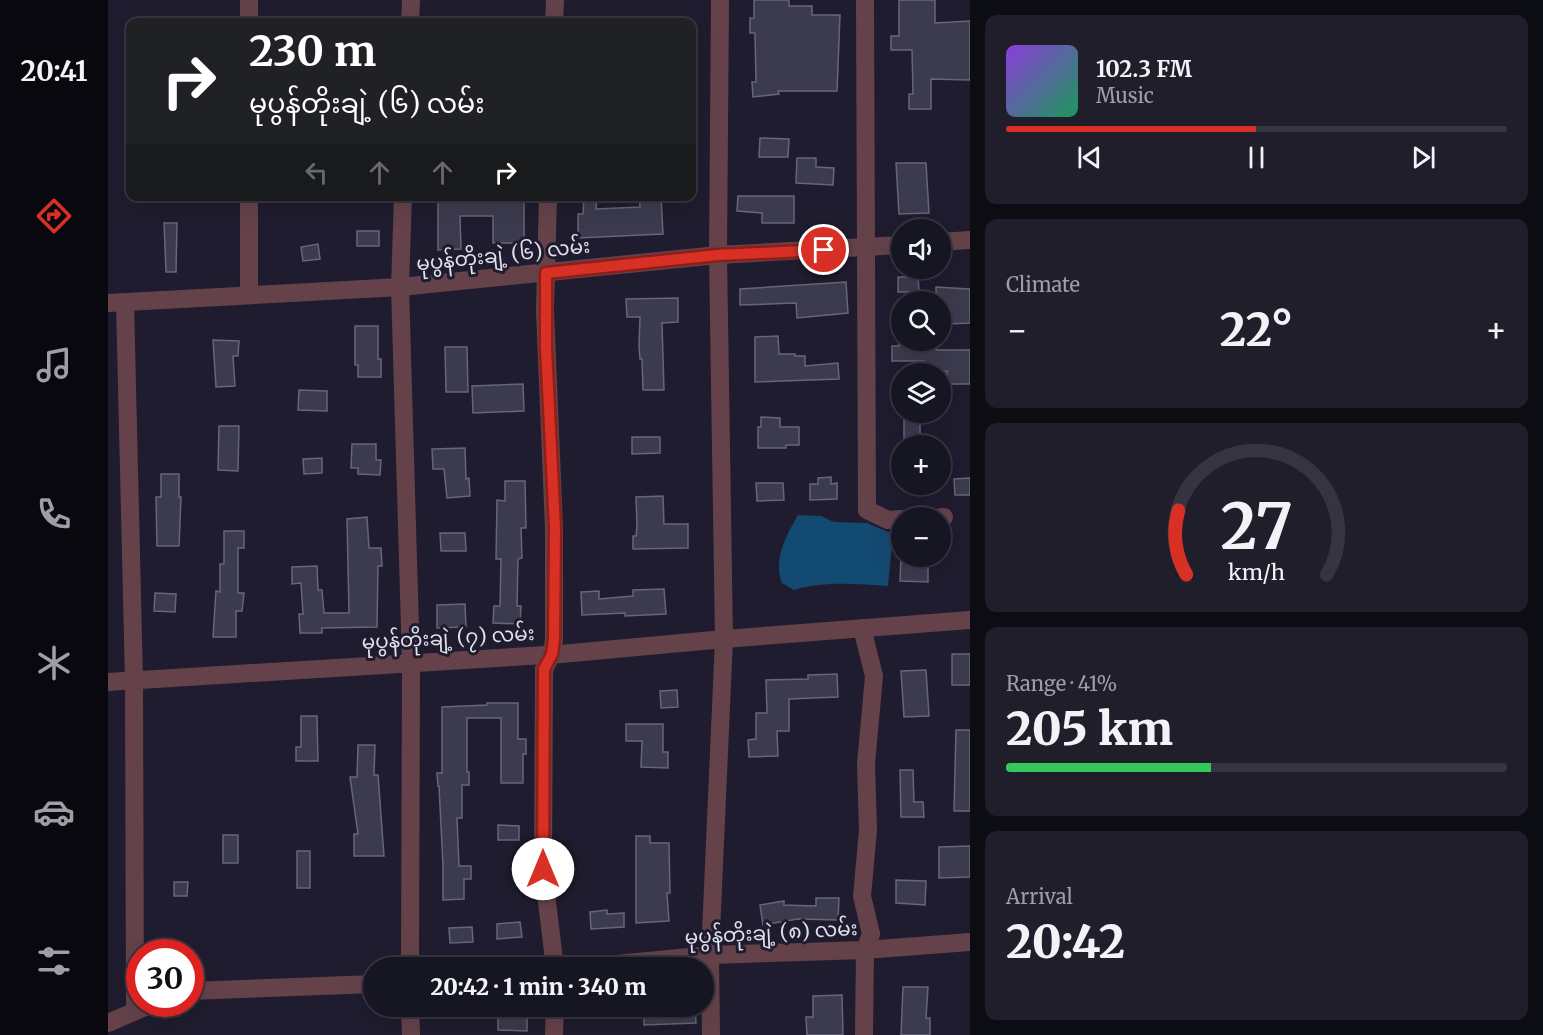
<!DOCTYPE html>
<meta charset="utf-8">
<style>
:root{--surface:#161522;--page:#1f1e2a;--text:#f1f3f6;--muted:#9e9fa5;--line:#353440;--accent:#d93025}
body{margin:0;font-family:Merriweather,"Noto Sans Myanmar",serif;background:var(--page);color:var(--text);height:100vh;display:flex;flex-direction:column;font-size:22px;white-space:nowrap}
*{box-sizing:border-box;margin:0}
p{font-size:20px;color:var(--muted)}
.icon{flex:none;width:33px;height:33px;fill:none;stroke:currentColor;stroke-width:2;stroke-linecap:round;stroke-linejoin:round}
.map{position:relative;flex:1;overflow:hidden}
.side{display:flex;flex-direction:column;gap:15px;padding:15px;background:#0c0c13;width:573px}
.side>*{flex:none}
.guide{position:absolute;left:18px;top:18px;width:570px;height:183px;border-radius:12px;box-shadow:0 6px 24px #0002,0 0 0 2px var(--line);background:#202124;color:#fff;overflow:hidden}
.fabs{position:absolute;left:783px;top:219px;display:grid;gap:12px}
.fabs a{display:grid;place-items:center;width:60px;height:60px;border-radius:50%;background:var(--surface);box-shadow:0 6px 24px #0002,0 0 0 2px var(--line);font-size:30px}
.speed{position:absolute;left:18px;top:939px;display:flex;gap:12px;font-size:30px;font-weight:700;text-align:center}
.speed>*{display:grid;place-content:center;width:78px;height:78px;border-radius:50%;background:var(--surface);box-shadow:0 6px 24px #0002,0 0 0 2px var(--line);line-height:1}
.speed .limit{border:9px solid #d22;background:#fff;color:#111}
.pin{position:absolute;display:grid;place-items:center;width:51px;height:51px;color:#fff;margin:-26px;border:3px solid #fff;border-radius:50%;box-shadow:0 2px 6px #0007}
.me{position:absolute;width:66px;margin:-33px;rotate:0deg;stroke-linejoin:round;filter:drop-shadow(0 0 4px #0008)}
.turn{display:flex;align-items:center;gap:21px;height:126px;padding:0 24px;font-size:27px}
.turn .icon{width:78px;height:78px;stroke-width:2.5}
.turn b{display:block;font-size:42px;line-height:51px}
.lanes{display:flex;align-items:center;height:57px;padding:0 24px;background:#0003;justify-content:center;gap:30px;direction:ltr}
.lanes .off{opacity:.35}
.big{font-size:45px;font-weight:800;line-height:1.1}
.side .tile{flex:1;display:flex;flex-direction:column;justify-content:center;gap:9px;min-width:0;padding:0 21px;border-radius:12px;background:var(--page)}
.side .dial{align-items:center;gap:0}
.dial svg{height:156px;overflow:visible;fill:none;stroke:var(--line);stroke-width:7;stroke-linecap:round;text-anchor:middle}
.dial text{fill:var(--text);stroke:none}
.song{display:flex;align-items:center;gap:18px}
.cover{width:72px;height:72px;border-radius:9px;background:linear-gradient(135deg,hsl(270 70% 55%),hsl(150 70% 35%))}
.played{height:6px;border-radius:3px;background:linear-gradient(90deg,var(--accent) 50%,var(--line) 50%)}
.keys{display:flex;justify-content:space-around;direction:ltr}
.heat{display:flex;justify-content:space-between;align-items:center;font-size:33px;direction:ltr}
.charge{height:9px;border-radius:4px;background:linear-gradient(90deg,#34c759 41%,var(--line) 0)}
.trip{position:absolute;left:255px;top:957px;width:351px;height:60px;border-radius:30px;background:var(--surface);box-shadow:0 6px 24px #0002,0 0 0 2px var(--line);font-weight:800;line-height:60px;text-align:center}
main{display:flex;flex:1;min-height:0}
.dock{display:flex;flex-direction:column;width:108px;justify-content:space-around;align-items:center;background:#09080e;color:var(--muted)}
.dock .icon{width:42px;height:42px}
.dock .current{color:var(--accent)}
.dock b{font-size:27px;color:var(--text)}
.map>svg:first-child{display:block}
</style>
<main>
<nav class="dock">
<b>20:41</b>
<svg class="icon current" aria-label="directions" viewBox="0 0 24 24"><path d="M12 3l9 9-9 9-9-9zM9 14v-3h6M13 9l2 2-2 2"/></svg>
<svg class="icon" aria-label="music" viewBox="0 0 24 24"><path d="M9 18V5l10-2v13"/><circle cx="6" cy="18" r="3"/><circle cx="16" cy="16" r="3"/></svg>
<svg class="icon" aria-label="phone" viewBox="0 0 24 24"><path d="M5 4h4l2 5-3 2q2 4 5 5l2-3 5 2v4C11 20 4 13 5 4z"/></svg>
<svg class="icon" aria-label="climate" viewBox="0 0 24 24"><path d="M12 3v18M4 7l16 10M4 17L20 7"/></svg>
<svg class="icon" aria-label="car" viewBox="0 0 24 24"><path d="M5 17H2v-5l4-1 3-4h7l3 4 3 1v5h-3M9 17h6M6 11h13"/><circle cx="7" cy="17" r="2"/><circle cx="17" cy="17" r="2"/></svg>
<svg class="icon" aria-label="filters" viewBox="0 0 24 24"><path d="M4 7h16M4 17h16"/><circle cx="9" cy="7" r="2"/><circle cx="15" cy="17" r="2"/></svg>
</nav>
<div class="map">
<svg width="862" height="1035" viewBox="0 0 862 1035">
<rect width="100%" height="100%" fill="#1e1c2e"/>
<path fill="#134a72" d="M690,515l23,1 13,6 33,1 26,11 -5,52c-30,-2 -64,-5 -94,4l-12,-7c-9,-24 4,-47 16,-68z"/>
<g fill="#3c3b4e" stroke="#66657a" stroke-width="1.5">
<path d="M646,0h35v6h23v9h28l-3,76h-59l1,3 -26,3 -1,-15h4l-1,-49h-5v-15h4z"/>
<path d="M791,0h36v23l35,-2v59l-39,-1v30h-22v-15h4l-1,-44h-21v-14h8z"/>
<path d="M652,138l29,1 -1,18h-29z"/>
<path d="M689,158h19v9l18,1 -1,17 -37,-2z"/>
<path d="M788,163h30l3,50 -30,1z"/>
<path d="M416,196v47h-31v-27h-33l1,33 -23,1v-53z"/>
<path d="M476,196h13l-1,13 44,-2 -1,-11h22l2,38 -85,4v-24h5z"/>
<path d="M630,196h56v27h-32v-10l-25,-2z"/>
<path d="M56,223h13l-1,49h-10z"/>
<rect x="249" y="231" width="22" height="15"/>
<path d="M210,244l2,15 -17,2 -2,-14z"/>
<path d="M790,277h20l1,15h-21z"/>
<path d="M738,282l2,31 -51,5 -1,-15 -56,2v-16z"/>
<path d="M828,287l34,2v34l-21,1 1,-16h-10v-6h-4z"/>
<path d="M570,298v24l-16,1 2,67h-21l-1,-31h-2l-1,-13 1,-29h-13l-1,-18z"/>
<path d="M247,326h23v33h3v18h-23v-12h-3z"/>
<path d="M670,336l1,18h16v2h10v10l33,-3 1,16 -84,3v-45z"/>
<path d="M105,340l26,1 -1,15h-5l2,30 -19,1z"/>
<path d="M791,344l37,1v5h34v34h-23v-13h-23v-10h-32v-15h7z"/>
<path d="M337,347h22l1,45h-22z"/>
<path d="M415,384l1,27 -51,2 -1,-27z"/>
<path d="M191,390l28,1v20l-29,-1z"/>
<path d="M653,417l19,1v9h19v18h-13v3h-28v-21h3z"/>
<path d="M812,419v23h-16v-22z"/>
<path d="M111,426h20l-1,45 -20,-1z"/>
<path d="M524,437h28v16l-28,1z"/>
<path d="M244,444h24v16h5l-1,15 -22,-1v-6h-7z"/>
<path d="M357,448l1,31 3,-1 1,18 -23,2 -3,-29h-11l-1,-20z"/>
<path d="M214,458v15l-18,1 -1,-15z"/>
<path d="M53,474h18v23h2l-2,49h-22l-1,-49h5z"/>
<path d="M723,477v7l6,-1v16l-27,1v-16h8v-6z"/>
<path d="M862,478v17h-15l-1,-16z"/>
<path d="M397,481h20l1,47h-5l1,30 -4,1 -1,47h4l-1,18 -27,-1 1,-17h6l1,-47h-5l1,-59 8,1z"/>
<path d="M648,483h27l1,17 -27,1z"/>
<path d="M555,496l1,28h24v24l-55,1v-13h3l1,-10 -1,-29z"/>
<path d="M259,517l2,31h12l1,18h-4l-1,61 -55,1v5h-22l-1,-19h4l-2,-31 -9,1v-17l25,-1 1,24h4l2,23h25l-2,-94z"/>
<path d="M116,531h20v17h-6v45h6l-2,18h-6v26h-23l3,-46 4,1v-28h4z"/>
<path d="M332,533h25l1,18h-25z"/>
<path d="M793,556h21v11h6v15l-28,-1z"/>
<path d="M556,589l2,25 -41,2v-3l-43,2 -1,-23 18,-1v8l34,-3v-6z"/>
<path d="M47,593l21,1 -1,18 -21,-1z"/>
<path d="M357,604l1,23 -29,1v-23z"/>
<rect x="844" y="654" width="18" height="31"/>
<path d="M818,670l3,46 -25,1 -3,-46z"/>
<path d="M729,674l1,23 -49,2v32h-12l1,25 -29,1 -1,-17 8,-1v-26h11l-1,-33 42,-1v-4z"/>
<path d="M569,690l1,17 -17,1 -1,-17z"/>
<path d="M379,703h31v36h8v15h-3v29h-22v-65h-34v54h2v13h-7v33h-5l2,48h12v13h-7v20l-21,1v-34l-4,-80h-1l-1,-13h5v-66l45,-2z"/>
<path d="M193,716h16l1,45h-22v-14h5z"/>
<path d="M518,724h37v28h5v16l-27,-1 1,-26h-16z"/>
<path d="M848,730h14v81h-16z"/>
<path d="M250,745h17l-1,30h4l6,81h-30v-22h4l-8,-57h7z"/>
<path d="M792,770h13l1,32h9l1,15h-23z"/>
<path d="M390,825l21,1v14h-21z"/>
<rect x="115" y="835" width="15" height="28"/>
<path d="M528,836h14v7h19l1,50h-3l2,28 -33,2z"/>
<path d="M862,846v31l-31,1v-31z"/>
<rect x="189" y="851" width="13" height="37"/>
<path d="M788,880l30,1 -1,24 -29,-2z"/>
<path d="M66,882h14l-1,14h-13z"/>
<path d="M708,898h23l-1,22 -40,-1 -35,6 -3,-20 24,-4v4l32,1z"/>
<path d="M499,910v4l17,-1v14l-33,2 -1,-17z"/>
<path d="M412,922l2,15 -25,2v-15z"/>
<path d="M364,927l1,15 -23,1 -1,-15z"/>
<path d="M795,987h25l-2,31h4v17h-29z"/>
<path d="M734,995l1,40h-36l-1,-18h7v-21z"/>
<path d="M587,1007l1,16 -52,2v-17z"/>
<path d="M390,1010h29v21l-29,-1z"/>
</g>
<g fill="none" stroke-linecap="round" stroke-linejoin="round">
<g stroke="#65424a" stroke-width="18">
<path d="M141,0v22"/>
<path d="M757,0l2,510 21,10 14,-1"/>
<path d="M302,22l1,-22"/>
<path d="M446,22l1,-22"/>
<path d="M141,196v99"/>
<path d="M295,196l-3,91 11,375 -1,306"/>
<path d="M440,196l-3,115 9,217v111l-2,15 -8,15 -1,200 12,99"/>
<path d="M832,242l30,-2"/>
<path d="M17,302l9,378 1,330"/>
<path d="M0,303l292,-16 318,-32 184,-10"/>
<path d="M829,518l7,-1"/>
<path d="M754,628l12,48 -8,88 2,66 -6,66 9,38 -6,16 -1,85"/>
<path d="M0,682l453,-28 163,-15 246,-19"/>
<path d="M467,968l135,-13 155,-5 105,-8"/>
<path d="M82,991l184,-7"/>
<path d="M302,1006l1,29"/>
<path d="M0,1023l44,-19"/>
<path d="M446,1035l1,-29"/>
<path d="M603,1035l-1,-80 14,-316 -6,-384 2,-255"/>
</g>
</g>
<g fill="none" stroke-linecap="round" stroke-linejoin="round">
<g stroke="#8d1f18" stroke-width="15">
<path id="route" d="M435,869l1,-200 8,-15 2,-15 1,-111 -9,-180v-75l172,-18 106,-5"/>
</g>
<use href="#route" stroke="#d93025" stroke-width="10"/>
</g>
<g text-anchor="middle" dominant-baseline="central" stroke-width="6" stroke-linejoin="round" paint-order="stroke">
<g font-size="20" fill="#e1e1ed" stroke="#1e1c2e">
<text transform="translate(395 254) rotate(-6)">မုပွန်တိုးချဲ့ (၆) လမ်း</text>
<text transform="translate(340 637) rotate(-3)">မုပွန်တိုးချဲ့ (၇) လမ်း</text>
<text transform="translate(663 932) rotate(-3)">မုပွန်တိုးချဲ့ (၈) လမ်း</text>
</g>
</g>
</svg>
<div class="fabs">
<a><svg class="icon" aria-label="sound" viewBox="0 0 24 24"><path d="M4 9h4l5-4v14l-5-4H4zM17 9q2 3 0 6"/></svg></a>
<a><svg class="icon" aria-label="search" viewBox="0 0 24 24"><circle cx="10" cy="10" r="6"/><path d="M15 15l6 6"/></svg></a>
<a><svg class="icon" aria-label="layers" viewBox="0 0 24 24"><path d="M12 4l9 5-9 5-9-5zM3 14l9 5 9-5"/></svg></a>
<a>+</a>
<a>−</a>
</div>
<div class="speed"><div class="limit">30</div></div>
<div class="pin" style="left:716px;top:250px;background:#d93025"><svg class="icon" aria-label="arrive" viewBox="0 0 24 24"><path d="M6 21V4h12l-3 4 3 4H6"/></svg></div>
<svg class="me" style="left:435px;top:869px" viewBox="-20 -20 40 40"><circle r="19" fill="#fff"/><path d="M0-13L10 11 0 6-10 11z" fill="#d93025"/></svg>
<div class="trip">20:42 · 1 min · 340 m</div>
<div class="guide">
<div class="turn"><svg class="icon" aria-label="right" viewBox="0 0 24 24"><path d="M7 20v-9h11M14 6l5 5-5 5"/></svg><div><b>230 m</b>မုပွန်တိုးချဲ့ (၆) လမ်း</div></div>
<div class="lanes"><svg class="icon off" aria-label="left" viewBox="0 0 24 24"><path d="M17 20v-9H6M10 6l-5 5 5 5"/></svg><svg class="icon off" aria-label="ahead" viewBox="0 0 24 24"><path d="M12 20V5M6 11l6-6 6 6"/></svg><svg class="icon off" aria-label="ahead" viewBox="0 0 24 24"><path d="M12 20V5M6 11l6-6 6 6"/></svg><svg class="icon" aria-label="right" viewBox="0 0 24 24"><path d="M7 20v-9h11M14 6l5 5-5 5"/></svg></div>
</div>
</div>
<section class="side">
<div class="tile">
<div class="song"><i class="cover"></i><div><b>102.3 FM</b><p>Music</p></div></div>
<div class="played"></div>
<div class="keys"><svg class="icon" aria-label="previous" viewBox="0 0 24 24"><path d="M18 5L8 12l10 7zM5 5v14"/></svg><svg class="icon" aria-label="pause" viewBox="0 0 24 24"><path d="M8 5v14M16 5v14"/></svg><svg class="icon" aria-label="next" viewBox="0 0 24 24"><path d="M6 5l10 7-10 7zM19 5v14"/></svg></div>
</div>
<div class="tile"><p>Climate</p>
<div class="heat"><a>−</a><b class="big">22°</b><a>+</a></div>
</div>
<div class="tile dial"><svg viewBox="0 0 100 80">
<path d="M14 69A42 42 0 1 1 86 69"/>
<path d="M14 69A42 42 0 0 1 10 36" stroke="#d93025"/>
<text x="50" y="56" font-size="32" font-weight="700">27</text>
<text x="50" y="72" font-size="11">km/h</text>
</svg></div>
<div class="tile"><p>Range · 41%</p><b class="big">205 km</b><div class="charge"></div></div>
<div class="tile"><p>Arrival</p><b class="big">20:42</b></div>
</section>
</main>
